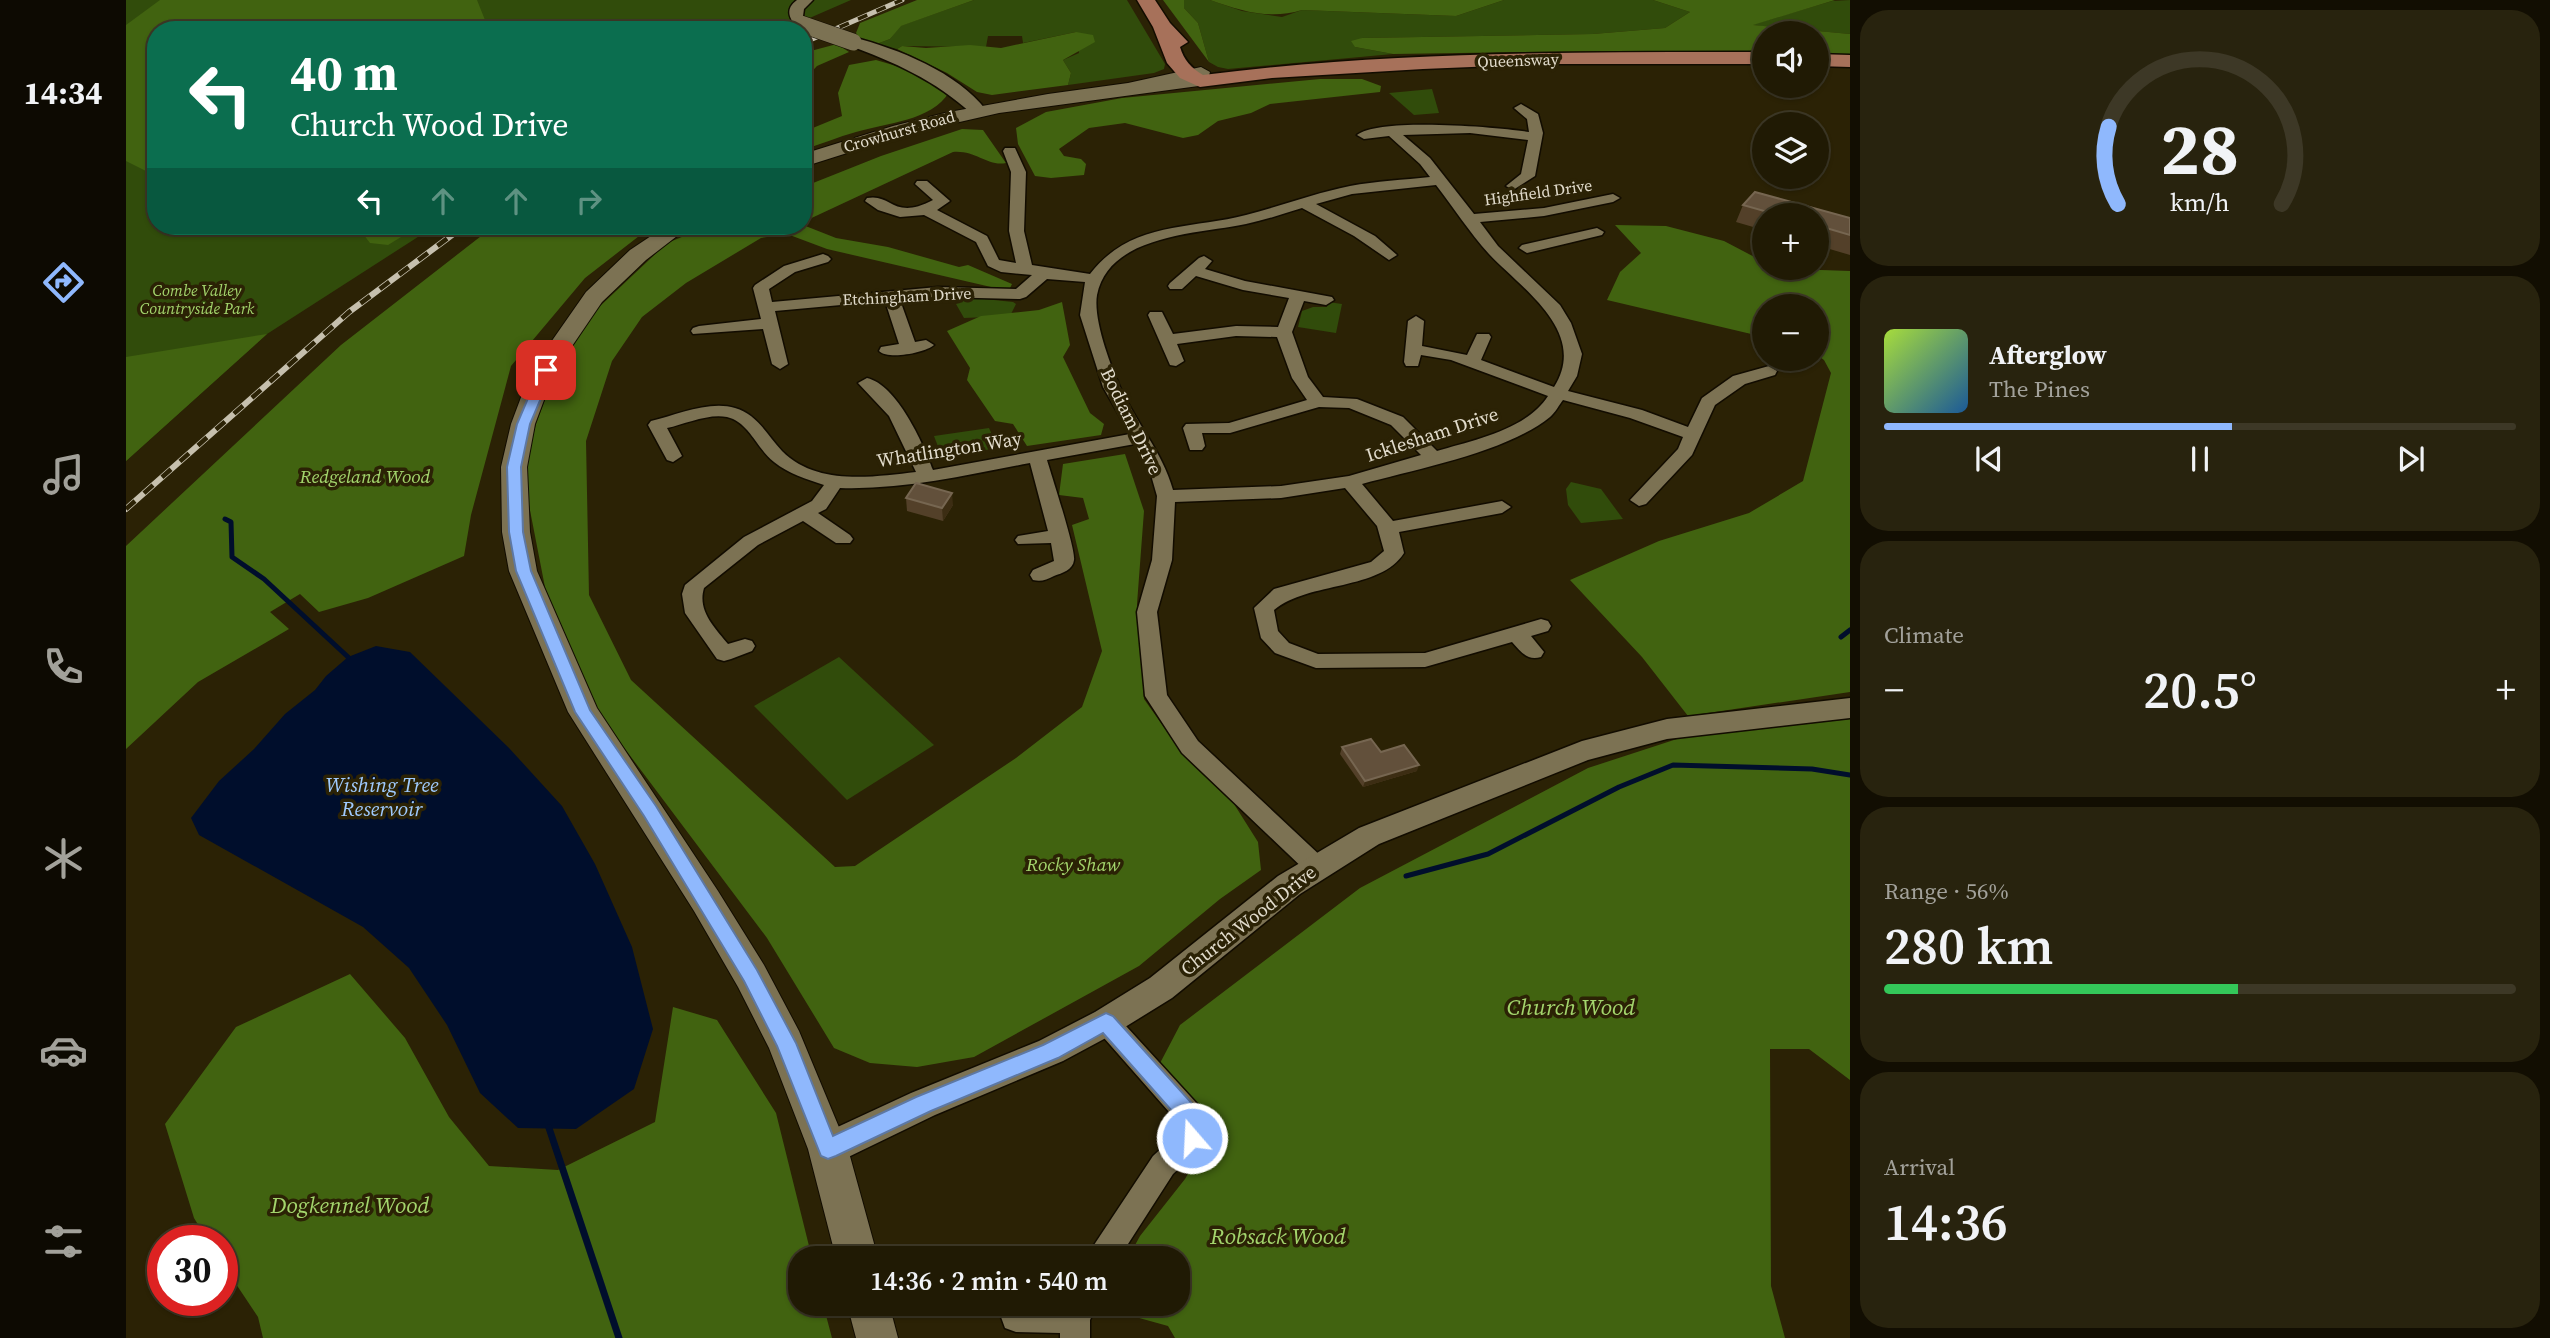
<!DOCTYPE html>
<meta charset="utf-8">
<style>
:root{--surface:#201a04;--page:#28230e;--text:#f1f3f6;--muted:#a2a19a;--line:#3d3826;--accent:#8fb8fd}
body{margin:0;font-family:"Source Serif 4",serif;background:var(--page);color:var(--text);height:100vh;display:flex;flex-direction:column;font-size:26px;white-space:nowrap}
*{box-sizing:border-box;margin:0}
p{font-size:23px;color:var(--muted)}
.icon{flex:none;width:38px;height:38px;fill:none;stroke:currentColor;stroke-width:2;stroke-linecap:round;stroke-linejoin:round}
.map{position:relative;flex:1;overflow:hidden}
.sheet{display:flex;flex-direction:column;gap:10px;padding:10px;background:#120e02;width:700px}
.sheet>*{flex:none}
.banner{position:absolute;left:21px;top:21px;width:665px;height:214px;border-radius:28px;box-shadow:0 2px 5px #0004,0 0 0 2px var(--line);background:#0b6e4f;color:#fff;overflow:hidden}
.tools{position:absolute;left:1626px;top:21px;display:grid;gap:14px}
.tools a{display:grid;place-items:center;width:77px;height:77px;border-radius:50%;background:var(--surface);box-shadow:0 2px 5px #0004,0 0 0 2px var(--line);font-size:35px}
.speed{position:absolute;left:21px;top:1225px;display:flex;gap:14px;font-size:35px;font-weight:700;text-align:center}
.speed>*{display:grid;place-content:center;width:91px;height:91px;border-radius:50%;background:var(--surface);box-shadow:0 2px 5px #0004,0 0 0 2px var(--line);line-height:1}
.speed .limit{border:10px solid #d22;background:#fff;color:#111}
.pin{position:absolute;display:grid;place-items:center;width:60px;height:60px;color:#fff;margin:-30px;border-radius:14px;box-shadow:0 4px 10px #0006}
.me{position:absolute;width:77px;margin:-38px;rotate:341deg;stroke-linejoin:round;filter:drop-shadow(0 0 5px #0008)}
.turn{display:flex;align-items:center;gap:24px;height:147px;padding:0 28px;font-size:32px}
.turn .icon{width:91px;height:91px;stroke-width:2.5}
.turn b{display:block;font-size:49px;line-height:60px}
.lanes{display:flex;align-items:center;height:66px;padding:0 28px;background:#0003;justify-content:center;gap:35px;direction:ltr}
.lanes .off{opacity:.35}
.big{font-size:52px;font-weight:600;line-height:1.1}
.sheet .widget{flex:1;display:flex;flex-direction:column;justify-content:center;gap:10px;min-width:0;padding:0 24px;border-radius:28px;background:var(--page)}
.sheet .dial{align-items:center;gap:0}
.dial svg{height:182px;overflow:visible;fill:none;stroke:var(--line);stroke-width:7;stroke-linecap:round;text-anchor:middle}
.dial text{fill:var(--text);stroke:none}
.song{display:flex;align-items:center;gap:21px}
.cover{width:84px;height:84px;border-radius:10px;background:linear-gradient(135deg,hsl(80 70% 55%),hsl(210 70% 35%))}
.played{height:7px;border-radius:4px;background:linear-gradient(90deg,var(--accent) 55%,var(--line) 55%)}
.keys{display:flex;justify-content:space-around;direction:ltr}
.heat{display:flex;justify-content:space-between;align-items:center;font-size:38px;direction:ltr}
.charge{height:10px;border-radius:5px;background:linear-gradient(90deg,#34c759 56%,var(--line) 0)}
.trip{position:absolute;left:662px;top:1246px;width:402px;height:70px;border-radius:28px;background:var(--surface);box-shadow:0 2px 5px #0004,0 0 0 2px var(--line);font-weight:600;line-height:70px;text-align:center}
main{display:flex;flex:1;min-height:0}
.dock{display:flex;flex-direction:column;width:126px;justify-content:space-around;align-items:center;background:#0d0a02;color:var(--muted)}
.dock .icon{width:49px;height:49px}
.dock .active{color:var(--accent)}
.dock b{font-size:32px;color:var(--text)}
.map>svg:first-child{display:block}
</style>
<main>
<nav class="dock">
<b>14:34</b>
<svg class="icon active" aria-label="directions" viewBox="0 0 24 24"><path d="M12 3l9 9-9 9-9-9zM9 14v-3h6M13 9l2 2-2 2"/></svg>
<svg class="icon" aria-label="music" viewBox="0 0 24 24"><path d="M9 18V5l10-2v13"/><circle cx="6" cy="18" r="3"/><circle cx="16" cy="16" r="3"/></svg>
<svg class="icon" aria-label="phone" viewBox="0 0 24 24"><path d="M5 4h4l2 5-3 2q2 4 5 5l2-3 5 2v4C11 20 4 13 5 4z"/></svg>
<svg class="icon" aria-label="climate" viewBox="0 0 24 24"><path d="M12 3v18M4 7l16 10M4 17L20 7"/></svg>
<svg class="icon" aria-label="car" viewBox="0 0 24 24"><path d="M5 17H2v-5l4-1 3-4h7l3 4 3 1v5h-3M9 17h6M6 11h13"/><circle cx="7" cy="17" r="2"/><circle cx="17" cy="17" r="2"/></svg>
<svg class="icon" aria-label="filters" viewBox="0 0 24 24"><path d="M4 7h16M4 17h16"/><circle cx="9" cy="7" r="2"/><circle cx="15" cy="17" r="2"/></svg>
</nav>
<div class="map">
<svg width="1724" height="1338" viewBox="0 0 1724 1338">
<rect width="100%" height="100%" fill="#2b2205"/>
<g fill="#314c0b">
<path d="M0,0h725l-69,30h-626v196h279l-168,108 -141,127z"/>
<path d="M848,0h153l38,64 -1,5 -10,4 -86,12 3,-12 -8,-13 16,-7 -3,-21 -53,11 -1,-7h-34l-2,11 -84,-1 -5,3 -23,-4 16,-6 10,-13z"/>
<path d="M1058,0h26l32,11 40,6 20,-7 154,6 48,-16h149l37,12 -25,16 -72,6 -231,4 -7,9 38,7 -165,15 -10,-2 -9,-5 -11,-39 -14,-15z"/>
<path d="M1724,0v34l-99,-9 81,-24z"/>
<path d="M1306,89l7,24 -25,2 -25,-22z"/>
<path d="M849,298l38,4 3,2 -6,12 -46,2 -8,-14 4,-1 -1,-3z"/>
<path d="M1202,302l14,2 -6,29 -38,-6 4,-16 11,-4h14z"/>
<path d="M863,428l9,20 -56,9 -8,-21z"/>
<path d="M1445,482l30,7 22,30 -42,4 -13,-18 -2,-16z"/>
<path d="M713,657l95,88 -87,55 -93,-94z"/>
</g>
<g fill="#416310">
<path d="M34,0h317l12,30h-333v141l-4,3 -26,-13v-136z"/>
<path d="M791,0h57l-73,26 -11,13 -16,6 -12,-4 -6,-8 4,-10z"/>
<path d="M1037,0h21v8l14,15 11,39z"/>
<path d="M1084,0h294l-48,16 -154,-6c-32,10 -61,1 -92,-10z"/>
<path d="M1527,0h182l-82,25 97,9v21l-33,-1 -1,-21h-52v20l-167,-2 -204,3 -38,-7 -4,-6 11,-3 231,-4 72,-6 25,-16z"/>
<path d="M950,32l17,3 2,7 -32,18 8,13 -3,12 -76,10 -15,-3 -30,-19 -50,-24 5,-3 24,2 44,-3 31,3z"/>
<path d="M711,44l12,8 -32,14 -14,15v-28z"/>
<path d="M750,60l34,10 39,22c-17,29 -63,31 -93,40 -18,5 -35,12 -53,18v-18l39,-16 -4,-23 11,-28z"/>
<path d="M1194,79h42l19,7 -1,6 -110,12 -19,9 -33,8 -20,14 -15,3 -58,-15 -36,5 -30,21 5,7 17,3 5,5 -2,11 -33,3 -16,-2 -17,-32 -2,-16 30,-16 76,-14z"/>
<path d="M836,129l21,1 23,33c-18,4 -30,-13 -53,-11l-150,70v-35l78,-31z"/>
<path d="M677,225l33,13 52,9 71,20 9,-2 44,19 -3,6 -18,-3 -164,-38 -40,-15 -26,4 -75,45 -44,34 -30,44 -26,80 3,154 42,85 204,187 20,-1 161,-108 66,-51 20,-56 -30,-126 17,-6 -6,-21 -24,-3 4,-31 62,-10 19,57 -7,93 7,95 41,58 49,47 24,38 3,28 -41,29 -81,67 -165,91 -57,10 -47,-4 -36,-15 -67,-110 -169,-225 -48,-100 -22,-113 -2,-36 10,-40 19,-51 43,-65 69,-65 42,-17z"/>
<path d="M1489,225l51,1 58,15 40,21v6l86,3v421l-162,24 -46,-59 -72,-77 89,-39 90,-28 54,-32 28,-108 -7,-13 -7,-5 -1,-49h-52v31l-157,-37 13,-28 21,-19z"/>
<path d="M231,226h62l-31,19 -18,-2z"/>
<path d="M368,226h158l-67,52 -74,88 -40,149 -7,41 -96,42 -49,14 -19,-18 -30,18 19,17 -91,53 -72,67v-203l215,-201z"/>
<path d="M936,302l8,43 -7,12 27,56 14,11 -3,11 -74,11 -14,-22 -18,-3 -28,-41 3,-12 -23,-37 34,-15 58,-6z"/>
<path d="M141,334l-141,127v-104z"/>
<path d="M1724,719v361l-41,-31h-39l1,237 14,52h-610l-7,-12 -36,-10 -5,-12h51v-46h-50l12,-22 45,-57 31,-54 -58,-58 22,-42 180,-137 228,-120 92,-30z"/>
<path d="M224,974l55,64 44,79 40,49 69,4 97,-48 18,-115 44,13 59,93 36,145h-12v46h23l9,34h-569l-5,-21 -36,-54v-22h-14l-14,-23 -29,-94 71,-97z"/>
</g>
<path fill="#000e2c" d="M250,646l34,6 99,96 53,58 33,58 37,83 21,82 -19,60 -58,40 -58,-1 -38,-35 -33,-68 -38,-57 -46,-41 -164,-92 -8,-17 28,-37 35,-32 31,-35 30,-24 11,-14 22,-19z"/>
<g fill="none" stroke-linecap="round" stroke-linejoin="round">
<g stroke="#000e2c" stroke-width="5">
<path d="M99,519l6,3 1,35 32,22 84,78"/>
<path d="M1715,637l9,-7"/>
<path d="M1280,876l82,-22 131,-67 54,-22 139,4 38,6"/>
</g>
<path stroke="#000e2c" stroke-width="7" d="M423,1128l70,210"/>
<g stroke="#120c00" stroke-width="3">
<g id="minor">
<path d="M1395,104l17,10 5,19 -8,43 -22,14 -7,-4 15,-12 7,-34 -58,-7 -67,2 27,23 44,56 70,-6 69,-14 7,4 -7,4 -69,14 -64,6 18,24 62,59 11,18 11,31 -5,22 -9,15 74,19 46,17 14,-29 31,-22 36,-10 8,5 -2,4 -30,9 -30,21 -23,50 -46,49 -7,2 -9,-6 48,-51 5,-12 -53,-19 -67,-18c-4,5 -8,13 -13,17 -43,35 -133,52 -188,67l31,37 109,-20 9,6 -9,6 -103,19 5,21c-24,38 -95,28 -130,57l4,21 11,12 29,11 107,-1 116,-34 7,2 3,5 -3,5 -17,5 13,16 -3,5c-14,4 -20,-5 -29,-15l-87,25 -109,1 -41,-15 -14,-15 -7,-30 20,-19 97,-27 13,-11 -7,-25 -32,-38 -64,10 -106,4 -3,58 -15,52 10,83 31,46 126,118 4,7 -4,7 -8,3 -8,-3 -126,-120 -37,-57 -8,-84 15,-52 5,-64 -8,-28 -14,-24 -88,16c5,17 29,90 27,100 -1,10 -12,13 -20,16 -8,4 -13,6 -21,4l-3,-5 3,-5 21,-9 -3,-18 -33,1 -3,-4 3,-4 30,-5 -18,-68c-63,12 -126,27 -190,25l-14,21 -8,4 32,22 3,4 -3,4h-14l-33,-22 -45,24 -54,43c-7,23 11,40 24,56l17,-5 7,2 3,5 -3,5 -21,8 -7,2 -7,-2 -32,-46 -3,-19 3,-9 59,-48 68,-36 12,-16c-18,-6 -35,-11 -50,-23 -17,-13 -25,-40 -47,-45 -18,-4 -42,7 -60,11l15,28 -9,6 -6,-2 -19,-35 3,-4c25,-6 59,-21 84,-13 22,6 32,27 47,43 35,35 90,26 134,21l-27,-56 -31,-33 9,-5c30,7 56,65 66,92l197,-36 -27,-47 -23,-72 5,-33 -38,-3 -21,18 -6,2 -82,-2 -38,3 15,42 11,-2 8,5c-9,8 -46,15 -55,6l2,-4 18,-3 -14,-43 -110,10 13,53 -8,5 -8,-5 -9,-35 -70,5 -2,-3 2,-3 6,-2 62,-7 -8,-31 2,-3 29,-19 39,-12 5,2 3,3 -3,3 -33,10 -26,17 3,13 166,-15 78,2 16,-14 -31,-3 -13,-6 -12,-24 -52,-27 -24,2 -22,-7 -13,-9 2,-3c25,-5 26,23 66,2l-18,-16 2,-3h10l23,20 -13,9 50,26 12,24 17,3 -7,-32 2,-59 -8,-21 2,-3h10l11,24 -2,59 8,34 58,9c41,-53 98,-44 156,-59 35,-9 69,-22 104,-29 26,-5 54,-6 80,-9l-10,-13 -31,-28 -25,3 -7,-4c21,-18 142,-8 172,-3l-2,-13 -13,-11zM1310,185c18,23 33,47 53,69 33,35 100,78 65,133l-73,-27 10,-23 -2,-3h-12l-10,21 -45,-9 2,-25 -8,-5 -8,5 -4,41 2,4h12l3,-11 30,5 97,36c-22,34 -74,44 -111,55l-34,-34 -46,-18 -34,-2 -15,-20 -16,-45 12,-31 22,4 8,-5 -2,-3 -87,-16 -40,-12 7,-8 -8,-5 -5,2 -29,25 -2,3 2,3h12l14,-13 47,14 46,8 -11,29 -42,-1 -63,8 -11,-22h-12l-2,3 22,50 6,1 8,-5 -7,-17 59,-8 41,1 15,41 15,22 -78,23 -43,1 -3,4 7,22h12l3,-4 -3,-13h28l89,-26 30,1 42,17 30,30 -72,21 -68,10 -108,4c-11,-39 -37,-67 -53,-103 -10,-23 -27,-68 -23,-92 12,-61 102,-61 149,-71 19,-4 37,-10 56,-16l52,28 35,24 8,-5 -22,-19 -59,-32 36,-10z"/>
<path d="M1471,228l7,4 -2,3 -75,18 -8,-5 3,-3z"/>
<path d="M980,1011l9,3 85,93 4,9 2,22 -4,9 -29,27 -54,84h-31l4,-10 61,-92 25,-23 -1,-12 -80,-91 -4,-8 4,-8z"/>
<path d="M886,1304h85l-7,16v18h-30v-5l-44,-1 -11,-4 -4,-11 4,-11z"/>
</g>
</g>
<g stroke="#120c00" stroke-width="3">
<g id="tertiary">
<path d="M671,0h16l-9,9 -1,7 6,8 -8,5 -5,-2c-7,-10 -11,-18 1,-27z"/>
<path d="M727,37c45,12 104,35 133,73l-8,5 -6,-1c-37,-34 -78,-52 -124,-69l-3,-3z"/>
<path d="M1724,698v20l-183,21 -79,21 -209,84 -79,50 -128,104 -55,34 -54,29 -128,54 -95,46 -12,4 -12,-4 -5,-12 5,-12 95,-44 128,-52 56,-29 55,-34 128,-102 81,-48 223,-87 85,-22z"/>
</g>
</g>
<g stroke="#120c00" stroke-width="2">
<g id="secondary">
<path d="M1075,67l9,5 -4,13 -207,28 -92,21 -104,33v-13l90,-28 56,-14 99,-18 80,-11z"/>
<path d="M540,226h24l-44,34 -44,42 -36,53 -16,29 -15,40 -8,43 3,65 7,39 60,137 121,183 46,74 35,66 49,118 30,109h-42l-28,-109 -39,-101 -31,-61 -44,-76 -126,-199 -59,-141 -7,-39 -1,-65 10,-43 15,-40 16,-29 44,-63 44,-42z"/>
<path d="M721,1304h42l9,34h-42z"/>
</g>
</g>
<g stroke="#120c00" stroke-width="3">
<g id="primary">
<path d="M1011,0h18l15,23 18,19 -8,5c4,13 11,21 23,28 186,-24 374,-23 561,-23v12h-218l-123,5 -151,9 -72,9 -20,-9 -13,-15 -14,-36z"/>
<path d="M1690,54l34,1v12l-34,-1z"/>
</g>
</g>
<use href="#minor" fill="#7c7253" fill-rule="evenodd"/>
<use href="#tertiary" fill="#7c7253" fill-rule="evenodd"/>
<use href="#secondary" fill="#7c7253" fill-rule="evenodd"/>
<use href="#primary" fill="#a7715a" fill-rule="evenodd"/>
<g stroke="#c6c0ae" stroke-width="5">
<path id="rail-far1" d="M677,43l99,-43"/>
</g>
<g stroke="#c6c0ae" stroke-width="6">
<path id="rail" d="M0,509l223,-197 115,-86"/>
</g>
<use href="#rail-far1" stroke="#2b2205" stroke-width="3.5" stroke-dasharray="10" stroke-linecap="butt"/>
<use href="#rail" stroke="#2b2205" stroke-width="4.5" stroke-dasharray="12" stroke-linecap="butt"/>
<g stroke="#120c00" stroke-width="18" stroke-linecap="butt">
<path id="tertiary-bridge" d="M675,24l52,18"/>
</g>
<use href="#tertiary-bridge" stroke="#7c7253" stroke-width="17"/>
</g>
<g fill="#534029">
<path d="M1617,205l107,13v37l-34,-10v-30h-52v33l-9,-7 5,-12 -24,-7z"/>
<path d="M780,498l47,7 -10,16 -36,-10z"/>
<path d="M1216,747l39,5 36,19 -54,16 -23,-33z"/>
</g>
<g fill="#3c2d13">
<path d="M826,493l1,12 -10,16 -1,-13z"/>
<path d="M1293,765l-2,6 -54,16 2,-6z"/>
</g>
<g fill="#62503b" stroke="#766651" stroke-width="2">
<path d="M1629,192l95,26v17l-34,-10v-10h-50l2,-3 -25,-7z"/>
<path d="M790,483l36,10 -10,15 -36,-10z"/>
<path d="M1245,739l10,13 23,-7 15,20 -54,16 -23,-34z"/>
</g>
<path fill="#8fb8fd" stroke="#5d78a4" stroke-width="2" d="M420,366l7,4 -23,54 -9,43 2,65 8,39 59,139 66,96 101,164 39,73 37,93 83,-39 127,-52 63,-32 7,3 84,93 5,29 -3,7 -7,3 -8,-3 -4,-25 -77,-87 -45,25 -127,53 -95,45 -8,3 -7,-3 -44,-110 -33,-65 -100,-165 -69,-104 -59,-141 -7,-39 -2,-65 10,-43 23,-54z"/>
<g text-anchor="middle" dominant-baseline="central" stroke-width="7" stroke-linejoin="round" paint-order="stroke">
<g font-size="16" fill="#e1dbcb" stroke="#2b2205">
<text transform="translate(1392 60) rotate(-2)">Queensway</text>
<text transform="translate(773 131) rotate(-16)">Crowhurst Road</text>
<text transform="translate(1412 192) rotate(-8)">Highfield Drive</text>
<text transform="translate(781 296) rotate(-3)">Etchingham Drive</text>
</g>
<g font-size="16" font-style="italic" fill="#a3d56c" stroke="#2b2205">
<text x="71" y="290">Combe Valley<tspan x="71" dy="18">Countryside Park</tspan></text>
</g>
<g font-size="19" fill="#e1dbcb" stroke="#2b2205">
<text transform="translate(1006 421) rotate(64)">Bodiam Drive</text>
<text transform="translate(1306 434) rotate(-18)">Icklesham Drive</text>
<text transform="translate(823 449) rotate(-9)">Whatlington Way</text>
<text transform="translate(1122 920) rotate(-38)">Church Wood Drive</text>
</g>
<g font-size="19" font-style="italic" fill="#a3d56c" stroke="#2b2205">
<text x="239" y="476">Redgeland Wood</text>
<text x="947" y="864">Rocky Shaw</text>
</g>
<g font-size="21" font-style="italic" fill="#9fcafe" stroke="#2b2205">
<text x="256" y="784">Wishing Tree<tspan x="256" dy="24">Reservoir</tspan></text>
</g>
<g font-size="23" font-style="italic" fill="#a3d56c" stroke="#2b2205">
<text x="1445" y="1007">Church Wood</text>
<text x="224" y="1205">Dogkennel Wood</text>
<text x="1152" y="1236">Robsack Wood</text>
</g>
</g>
</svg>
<div class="tools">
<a><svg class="icon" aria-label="sound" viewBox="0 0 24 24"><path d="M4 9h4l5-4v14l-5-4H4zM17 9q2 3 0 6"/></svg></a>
<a><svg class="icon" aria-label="layers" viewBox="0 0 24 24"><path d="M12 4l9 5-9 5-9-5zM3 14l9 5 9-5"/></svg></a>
<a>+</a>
<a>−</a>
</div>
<div class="speed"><div class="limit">30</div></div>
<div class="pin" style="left:420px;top:370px;background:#d93025"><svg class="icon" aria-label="arrive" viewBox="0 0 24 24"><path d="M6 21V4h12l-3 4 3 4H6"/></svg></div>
<svg class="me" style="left:1066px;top:1138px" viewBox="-20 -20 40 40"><circle r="17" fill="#8fb8fd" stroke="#fff" stroke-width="3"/><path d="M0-11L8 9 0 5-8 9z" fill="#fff"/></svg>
<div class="trip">14:36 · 2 min · 540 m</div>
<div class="banner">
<div class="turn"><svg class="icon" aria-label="left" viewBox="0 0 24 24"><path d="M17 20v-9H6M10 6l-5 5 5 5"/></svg><div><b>40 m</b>Church Wood Drive</div></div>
<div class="lanes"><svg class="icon" aria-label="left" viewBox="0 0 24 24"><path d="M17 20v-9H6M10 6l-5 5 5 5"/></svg><svg class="icon off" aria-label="ahead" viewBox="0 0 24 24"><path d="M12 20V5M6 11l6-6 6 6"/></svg><svg class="icon off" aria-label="ahead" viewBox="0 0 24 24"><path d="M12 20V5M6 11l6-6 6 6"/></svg><svg class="icon off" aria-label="right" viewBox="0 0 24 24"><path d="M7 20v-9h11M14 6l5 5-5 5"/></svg></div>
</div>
</div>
<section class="sheet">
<div class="widget dial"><svg viewBox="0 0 100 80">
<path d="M14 69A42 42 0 1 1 86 69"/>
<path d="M14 69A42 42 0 0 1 10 35" stroke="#8fb8fd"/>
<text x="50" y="56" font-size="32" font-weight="700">28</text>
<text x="50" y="72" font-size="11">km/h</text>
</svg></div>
<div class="widget">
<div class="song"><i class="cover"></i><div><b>Afterglow</b><p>The Pines</p></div></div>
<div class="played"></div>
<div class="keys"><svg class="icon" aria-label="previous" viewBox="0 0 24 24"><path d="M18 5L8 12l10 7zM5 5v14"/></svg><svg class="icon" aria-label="pause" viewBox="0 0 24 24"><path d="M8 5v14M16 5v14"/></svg><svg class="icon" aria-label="next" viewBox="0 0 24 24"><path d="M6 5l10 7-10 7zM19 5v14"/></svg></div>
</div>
<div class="widget"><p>Climate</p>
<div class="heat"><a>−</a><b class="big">20.5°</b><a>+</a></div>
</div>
<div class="widget"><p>Range · 56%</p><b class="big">280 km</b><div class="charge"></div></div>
<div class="widget"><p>Arrival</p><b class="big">14:36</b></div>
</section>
</main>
